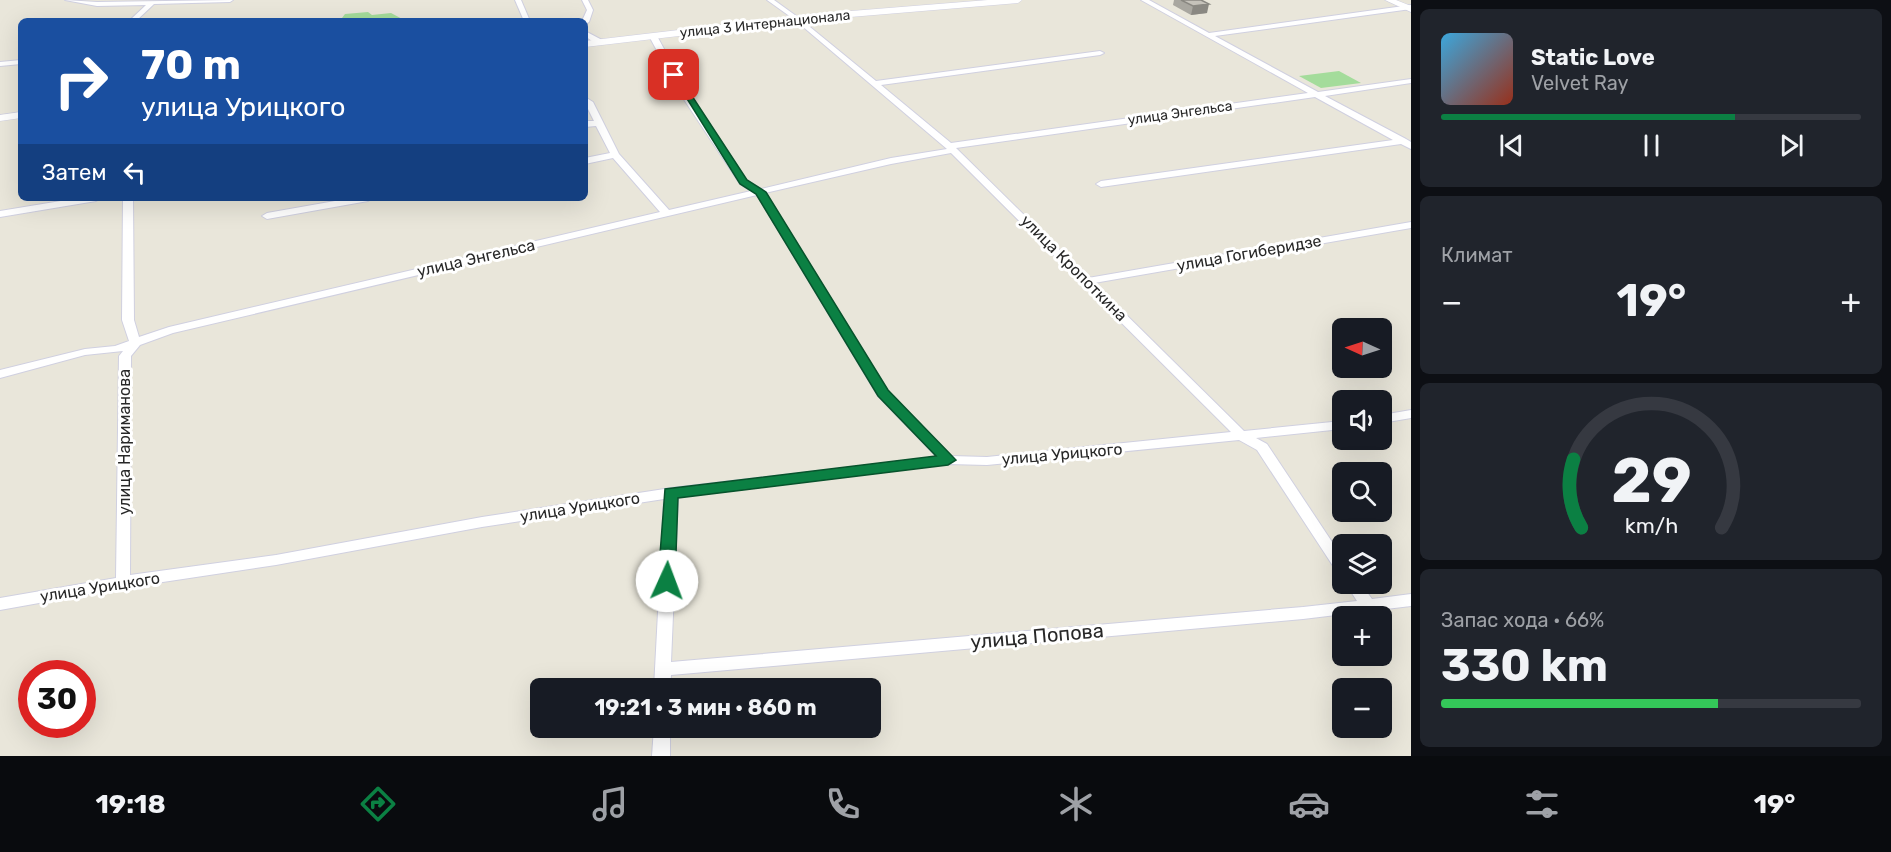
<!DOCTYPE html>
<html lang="ru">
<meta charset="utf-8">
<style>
:root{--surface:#171b24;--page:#20242c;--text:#f1f3f6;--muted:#9ea1a6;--line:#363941;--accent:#0b8043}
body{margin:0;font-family:Rubik,sans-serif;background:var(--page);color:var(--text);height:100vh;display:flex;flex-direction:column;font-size:22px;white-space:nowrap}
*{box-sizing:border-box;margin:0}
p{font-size:20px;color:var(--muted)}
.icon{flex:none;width:33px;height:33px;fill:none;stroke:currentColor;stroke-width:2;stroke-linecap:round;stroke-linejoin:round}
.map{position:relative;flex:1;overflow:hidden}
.side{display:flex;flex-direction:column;gap:9px;padding:9px;background:#0d0f14;width:480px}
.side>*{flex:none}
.hud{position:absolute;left:18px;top:18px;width:570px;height:183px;border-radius:9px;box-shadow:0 6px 24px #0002;background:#1a4fa0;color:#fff;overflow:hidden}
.needle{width:39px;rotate:273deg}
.buttons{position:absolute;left:1332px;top:318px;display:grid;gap:12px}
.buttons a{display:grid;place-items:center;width:60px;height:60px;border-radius:9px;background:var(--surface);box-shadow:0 6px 24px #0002;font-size:30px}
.speed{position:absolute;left:18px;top:660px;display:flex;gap:12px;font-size:30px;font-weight:700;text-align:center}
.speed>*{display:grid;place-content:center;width:78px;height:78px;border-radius:50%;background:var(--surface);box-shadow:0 6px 24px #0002;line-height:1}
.speed .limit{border:9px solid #d22;background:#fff;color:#111}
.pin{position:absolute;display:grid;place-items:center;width:51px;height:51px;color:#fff;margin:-26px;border-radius:12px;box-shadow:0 3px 9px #0006}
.me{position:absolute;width:66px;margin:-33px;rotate:2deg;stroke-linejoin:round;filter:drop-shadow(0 0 4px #0008)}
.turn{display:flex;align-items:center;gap:21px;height:126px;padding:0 24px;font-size:27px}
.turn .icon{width:78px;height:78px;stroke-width:2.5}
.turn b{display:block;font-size:42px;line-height:51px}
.then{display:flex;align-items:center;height:57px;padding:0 24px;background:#0003;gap:12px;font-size:22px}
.big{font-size:45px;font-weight:700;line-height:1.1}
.side .widget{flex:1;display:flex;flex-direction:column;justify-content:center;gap:9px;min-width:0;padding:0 21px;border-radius:9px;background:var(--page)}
.side .dial{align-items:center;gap:0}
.dial svg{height:156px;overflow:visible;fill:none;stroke:var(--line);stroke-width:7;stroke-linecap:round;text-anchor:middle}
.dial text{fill:var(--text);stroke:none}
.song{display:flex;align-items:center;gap:18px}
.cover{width:72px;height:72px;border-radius:9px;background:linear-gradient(135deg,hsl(200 70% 55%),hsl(10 70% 35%))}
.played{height:6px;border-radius:3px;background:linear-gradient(90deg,var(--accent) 70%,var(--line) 70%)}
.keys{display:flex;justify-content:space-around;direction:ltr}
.heat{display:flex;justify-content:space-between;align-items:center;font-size:33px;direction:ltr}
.charge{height:9px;border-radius:4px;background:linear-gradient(90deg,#34c759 66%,var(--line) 0)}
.trip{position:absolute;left:530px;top:678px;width:351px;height:60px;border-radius:9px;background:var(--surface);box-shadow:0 6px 24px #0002;font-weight:700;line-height:60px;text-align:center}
.menu{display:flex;height:96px;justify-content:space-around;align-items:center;background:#090b0e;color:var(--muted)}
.menu .icon{width:42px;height:42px}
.menu .active{color:var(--accent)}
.menu b{font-size:27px;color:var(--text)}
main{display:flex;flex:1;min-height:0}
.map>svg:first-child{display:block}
</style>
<main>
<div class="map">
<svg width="1411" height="756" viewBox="0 0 1411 756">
<rect width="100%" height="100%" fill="#e9e6da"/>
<g fill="#a4dc9b">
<path d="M368,12l4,3 19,-2 15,8h-92l28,-3 3,-4z"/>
<path d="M1339,71l22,12 -40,5 -22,-12z"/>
</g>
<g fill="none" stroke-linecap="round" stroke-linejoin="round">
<g stroke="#d0d0e0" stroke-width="2">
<g id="minor">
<path d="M65,0l32,2 136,-2 -3,2 -76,2 -18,17h-7l17,-16 -49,1z"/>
<path d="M515,0h6l9,21h-6z"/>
<path d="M582,0h6l5,10 -4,12 -4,2v-3h-3l5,-11z"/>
<path d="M767,0h7l25,18 77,63 224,-30 4,2 -4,2 -219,30 70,58 357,-50 -167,-93h8l60,33 202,-28v4l-196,27 103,56 93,-13v4l-86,13 81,43 5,3v7l-10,-5 -300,43 -5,-3 5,-3 292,-41 -78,-43 -359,51 132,130 323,-56v6l-317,55 150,148 98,-10v8l-86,9 11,6 75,113v16l-5,-1 -80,-122 -18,-10 -252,25 -39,-1 -23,2 -247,31 -7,165 632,-55 54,-6 -11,-17h15l11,15 39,-5v12l-108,13 -632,56 -1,13h-16l10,-189 -182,28 -206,38 -153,23 -123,22v-12l116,-20 3,-222 4,-5 -38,4 -85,23v-8l85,-21 30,-3 14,-5 -7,-21 1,-122h10l1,122 5,17 30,-10 491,-115 -47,-54 -28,6v-6l25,-5 -14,-27 -11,1v-6h9l-9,-18v-6l8,5 26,52 50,56 82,-19 -11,-7 -59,-89 -32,-59 4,-2 4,2 32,59 57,85 15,9 130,-31 56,-9 -152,-129zM951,153l280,279 -244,25 -36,-1 -64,-65 -122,-198 126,-29zM757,195l121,201 59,61 -266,31 -189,29 -206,38 -146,20 1,-219 9,-11 33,-12z"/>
<path d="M585,31l17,9v4h-6l-11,-8z"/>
<path d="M21,60v4l-21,2v-4z"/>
<path d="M79,198h22l-5,3 -96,16v-6z"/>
<path d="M352,198h21l-5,3 -101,18 -5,-3 5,-3z"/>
<path d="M1411,410v8l-29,5v-8z"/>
<path d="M654,728h16v28h-18z"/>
</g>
</g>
<g stroke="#d0d0e0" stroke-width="1">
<g id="tertiary">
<path d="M988,0h34l-4,3 -204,17 -229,27v-6l229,-27z"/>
<path d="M1385,0h11l15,6v6z"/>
<path d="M21,112v6l-21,3v-6z"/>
</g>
</g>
<use href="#minor" fill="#fff" fill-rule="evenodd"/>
<use href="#tertiary" fill="#fff" fill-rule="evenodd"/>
</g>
<path fill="#a9a7a0" d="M1174,0h27l6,13 -16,2 -18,-10z"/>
<path fill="#8a8882" d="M1209,4l-2,9 -16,2 2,-9z"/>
<path fill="#c5c2ba" stroke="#8a8882" stroke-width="1.5" d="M1181,0h20l8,4 -16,2z"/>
<path fill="#0b8043" stroke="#07532c" stroke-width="1.5" d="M671,73h6l70,107 19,12 122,198 68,70 -8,5 -270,33 -3,83 -8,7 -9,-7 7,-92 271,-33 -58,-60 -122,-202 -16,-10z"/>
<g text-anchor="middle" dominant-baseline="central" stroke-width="6" stroke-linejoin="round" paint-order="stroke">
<g font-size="14" fill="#282828" stroke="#fff">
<text transform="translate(765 24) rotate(-6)">улица 3 Интернационала</text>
<text transform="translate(1180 113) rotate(-8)">улица Энгельса</text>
</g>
<g font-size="16" fill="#282828" stroke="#fff">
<text transform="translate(1249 253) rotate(-10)">улица Гогиберидзе</text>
<text transform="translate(476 258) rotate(-13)">улица Энгельса</text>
<text transform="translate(1074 268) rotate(45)">улица Кропоткина</text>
<text transform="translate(124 442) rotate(-90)">улица Нариманова</text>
<text transform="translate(1062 454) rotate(-5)">улица Урицкого</text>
<text transform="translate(580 507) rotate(-9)">улица Урицкого</text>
<text transform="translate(100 587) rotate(-9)">улица Урицкого</text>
</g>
<g font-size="20" fill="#282828" stroke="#fff">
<text transform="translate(1037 636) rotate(-5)">улица Попова</text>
</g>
</g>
</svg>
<div class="buttons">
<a><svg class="needle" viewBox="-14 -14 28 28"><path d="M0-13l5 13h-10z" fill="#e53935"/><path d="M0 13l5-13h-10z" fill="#9ea1a6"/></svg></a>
<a><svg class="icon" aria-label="sound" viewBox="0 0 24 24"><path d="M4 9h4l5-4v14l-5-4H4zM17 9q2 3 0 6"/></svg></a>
<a><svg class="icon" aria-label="search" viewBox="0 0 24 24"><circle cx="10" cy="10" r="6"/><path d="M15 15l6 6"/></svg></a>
<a><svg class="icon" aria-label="layers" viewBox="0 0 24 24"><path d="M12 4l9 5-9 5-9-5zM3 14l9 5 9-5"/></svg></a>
<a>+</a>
<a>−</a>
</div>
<div class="speed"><div class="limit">30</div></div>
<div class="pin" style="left:674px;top:75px;background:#d93025"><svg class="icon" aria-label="arrive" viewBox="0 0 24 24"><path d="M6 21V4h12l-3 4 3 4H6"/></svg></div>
<svg class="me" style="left:667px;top:581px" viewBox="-20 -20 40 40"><circle r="19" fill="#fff"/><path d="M0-13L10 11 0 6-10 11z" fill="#0b8043"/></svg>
<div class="trip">19:21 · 3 мин · 860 m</div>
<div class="hud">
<div class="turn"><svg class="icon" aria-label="right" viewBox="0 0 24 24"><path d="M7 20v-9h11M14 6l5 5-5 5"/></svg><div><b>70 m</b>улица Урицкого</div></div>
<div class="then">Затем<svg class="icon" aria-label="left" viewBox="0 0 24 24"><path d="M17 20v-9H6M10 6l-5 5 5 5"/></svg></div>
</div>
</div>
<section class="side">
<div class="widget">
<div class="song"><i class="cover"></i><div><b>Static Love</b><p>Velvet Ray</p></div></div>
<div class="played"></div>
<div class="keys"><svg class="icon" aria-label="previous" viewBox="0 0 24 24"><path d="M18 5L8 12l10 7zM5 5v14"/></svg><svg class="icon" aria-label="pause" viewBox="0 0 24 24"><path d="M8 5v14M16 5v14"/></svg><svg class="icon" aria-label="next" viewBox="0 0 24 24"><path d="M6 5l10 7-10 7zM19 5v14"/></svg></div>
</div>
<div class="widget"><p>Климат</p>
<div class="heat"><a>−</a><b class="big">19°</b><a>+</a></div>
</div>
<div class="widget dial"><svg viewBox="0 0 100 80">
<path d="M14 69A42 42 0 1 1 86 69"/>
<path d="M14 69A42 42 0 0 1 10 34" stroke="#0b8043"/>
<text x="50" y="56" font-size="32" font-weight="700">29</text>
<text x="50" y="72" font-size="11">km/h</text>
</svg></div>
<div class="widget"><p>Запас хода · 66%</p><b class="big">330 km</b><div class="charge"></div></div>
</section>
</main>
<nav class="menu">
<b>19:18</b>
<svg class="icon active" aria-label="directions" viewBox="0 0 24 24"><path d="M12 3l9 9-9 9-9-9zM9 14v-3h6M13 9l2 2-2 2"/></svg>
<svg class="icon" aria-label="music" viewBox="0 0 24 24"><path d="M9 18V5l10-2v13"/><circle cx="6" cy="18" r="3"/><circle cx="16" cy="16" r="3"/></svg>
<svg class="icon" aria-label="phone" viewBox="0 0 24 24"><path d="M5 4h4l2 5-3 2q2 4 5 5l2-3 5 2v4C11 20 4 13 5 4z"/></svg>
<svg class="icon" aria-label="climate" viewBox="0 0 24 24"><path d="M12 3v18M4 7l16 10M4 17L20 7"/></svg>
<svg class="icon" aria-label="car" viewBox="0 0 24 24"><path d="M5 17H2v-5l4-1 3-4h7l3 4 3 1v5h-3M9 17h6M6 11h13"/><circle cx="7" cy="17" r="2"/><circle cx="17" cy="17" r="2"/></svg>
<svg class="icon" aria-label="filters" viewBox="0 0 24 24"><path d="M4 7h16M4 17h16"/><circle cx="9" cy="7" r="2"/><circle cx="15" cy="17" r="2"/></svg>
<b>19°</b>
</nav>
